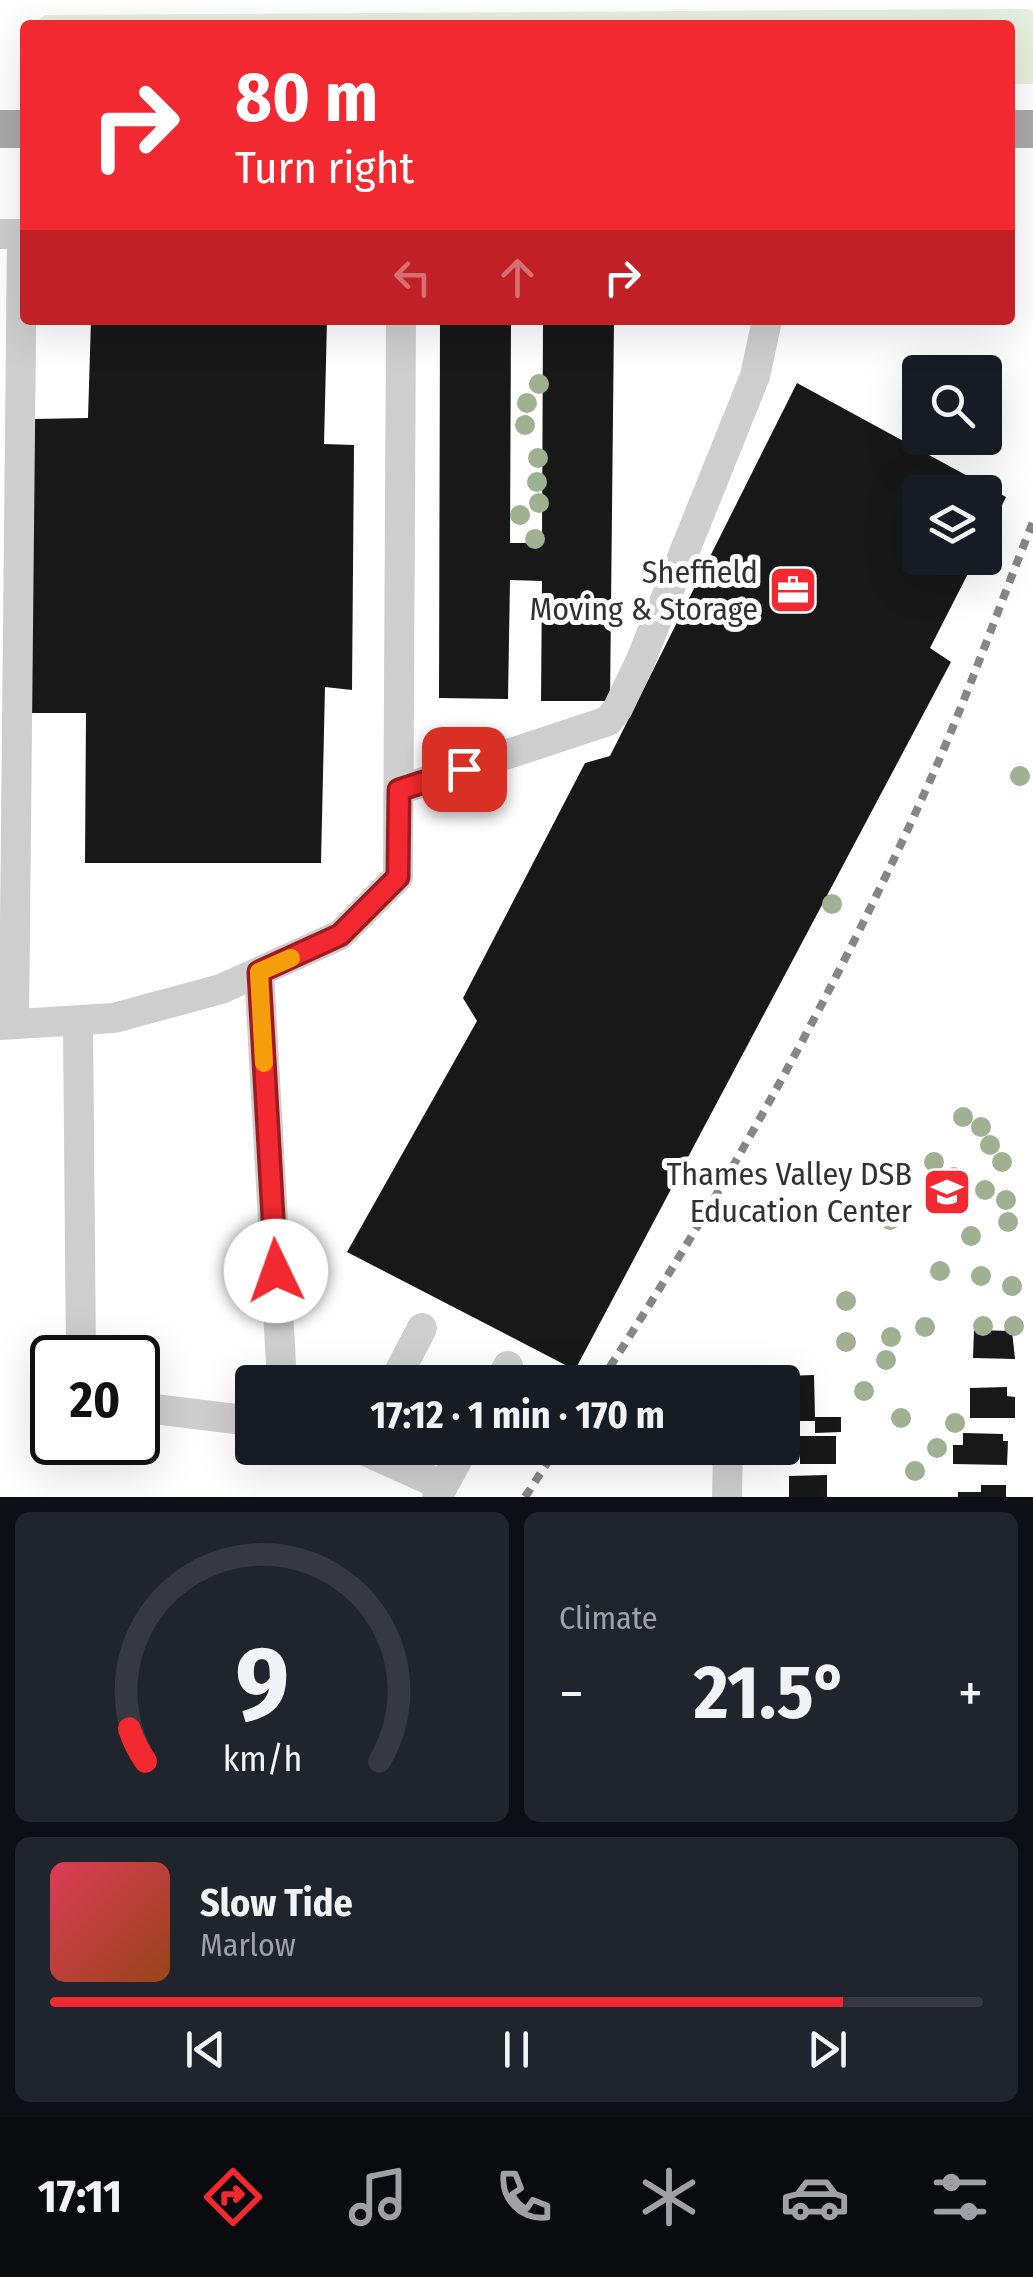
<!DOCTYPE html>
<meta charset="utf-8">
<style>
:root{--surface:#171b24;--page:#20242c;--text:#f1f3f6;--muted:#9ea1a6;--line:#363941;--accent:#f22930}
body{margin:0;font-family:"Fira Sans Condensed",sans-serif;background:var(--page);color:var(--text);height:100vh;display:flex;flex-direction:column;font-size:38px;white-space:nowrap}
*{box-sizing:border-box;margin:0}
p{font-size:32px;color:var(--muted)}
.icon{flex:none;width:55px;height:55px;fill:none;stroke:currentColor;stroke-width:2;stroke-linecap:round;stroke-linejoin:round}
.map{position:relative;height:1497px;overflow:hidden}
.sheet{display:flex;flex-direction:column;gap:15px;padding:15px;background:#0d0f14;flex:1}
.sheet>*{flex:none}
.banner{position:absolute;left:20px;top:20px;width:995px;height:305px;border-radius:10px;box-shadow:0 10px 40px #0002;background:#f22930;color:#fff;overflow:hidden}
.tools{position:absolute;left:902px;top:355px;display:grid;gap:20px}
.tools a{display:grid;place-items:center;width:100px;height:100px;border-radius:10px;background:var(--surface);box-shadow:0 10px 40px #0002;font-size:50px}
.speed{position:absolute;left:30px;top:1335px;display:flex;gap:20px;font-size:50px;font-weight:700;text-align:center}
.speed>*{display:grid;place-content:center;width:130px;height:130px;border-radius:50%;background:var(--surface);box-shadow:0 10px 40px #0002;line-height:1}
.speed .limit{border:5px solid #111;border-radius:15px;background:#fff;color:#111}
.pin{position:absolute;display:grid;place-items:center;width:85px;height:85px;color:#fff;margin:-42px;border-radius:20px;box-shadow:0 5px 15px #0006}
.me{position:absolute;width:110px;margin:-55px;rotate:357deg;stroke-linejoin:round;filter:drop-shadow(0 0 8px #0008)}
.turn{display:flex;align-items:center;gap:35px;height:210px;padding:0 50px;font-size:45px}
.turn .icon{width:130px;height:130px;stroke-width:2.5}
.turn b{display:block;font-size:70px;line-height:85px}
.lanes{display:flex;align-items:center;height:95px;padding:0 50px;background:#0003;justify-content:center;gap:50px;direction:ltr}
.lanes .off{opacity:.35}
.big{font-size:75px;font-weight:700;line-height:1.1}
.sheet .tile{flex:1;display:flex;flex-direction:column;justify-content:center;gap:15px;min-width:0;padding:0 35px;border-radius:15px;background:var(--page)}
.sheet .dial{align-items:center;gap:0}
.dial svg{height:260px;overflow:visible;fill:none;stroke:var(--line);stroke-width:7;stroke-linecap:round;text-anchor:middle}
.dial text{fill:var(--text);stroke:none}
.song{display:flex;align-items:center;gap:30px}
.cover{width:120px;height:120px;border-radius:15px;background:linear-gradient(135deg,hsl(350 70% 55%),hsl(20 70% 35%))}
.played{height:10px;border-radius:5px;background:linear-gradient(90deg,var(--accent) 85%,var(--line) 85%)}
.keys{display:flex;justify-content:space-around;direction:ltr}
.heat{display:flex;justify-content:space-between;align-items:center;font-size:55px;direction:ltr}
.sheet .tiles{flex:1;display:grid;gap:15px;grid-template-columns:1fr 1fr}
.tile:last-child{grid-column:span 2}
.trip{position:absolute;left:235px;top:1365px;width:565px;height:100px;border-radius:10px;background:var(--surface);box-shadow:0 10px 40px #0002;font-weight:700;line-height:100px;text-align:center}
.tabs{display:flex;height:160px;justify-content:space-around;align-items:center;background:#090b0e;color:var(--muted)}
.tabs .icon{width:70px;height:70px}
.tabs .selected{color:var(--accent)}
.tabs b{font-size:45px;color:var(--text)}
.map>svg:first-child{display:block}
</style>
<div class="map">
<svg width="1033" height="1497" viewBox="0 0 1033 1497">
<rect width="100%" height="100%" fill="#fff"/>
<path fill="#e7efde" d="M1027,9l6,2v73h-23v-59h-977l12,-10z"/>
<g fill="#181818">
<path d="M91,320h236l-3,124 30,1 -2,245 -27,-3 -4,176h-236l1,-150h-58l6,-294 54,-1z"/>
<path d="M440,320h71l-1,223h32l1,-223h71l-4,381h-69l1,-120 -32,-1 -2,119 -69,-1z"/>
<path d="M797,383l209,114 -21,42v-47h-65v66h56l-46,90 21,14 -376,708 -228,-118 130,-231 -14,-23 122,-235 25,-7z"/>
<path d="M974,1330l38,1 3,28 -42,-1z"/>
<path d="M814,1375l1,42h26v15l-26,1v-12h-33l2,-45z"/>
<path d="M1007,1387v9l8,1v21h-45v-30z"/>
<path d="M963,1433l40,1v7h5l-1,24 -54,-1v-19h10z"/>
<rect x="800" y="1436" width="36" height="28"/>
<path d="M827,1475v22h-38v-21z"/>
<path d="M981,1485h25v12h-48v-5h23z"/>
</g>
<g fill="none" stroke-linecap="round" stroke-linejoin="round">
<g stroke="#cecece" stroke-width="30">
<path d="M0,234h22l-8,790"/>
<path d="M399,790l209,-69 10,-13 22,-46 115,-286 12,-56"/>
<path d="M259,972l23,410"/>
<path d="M78,1023l3,335"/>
<path d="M0,1025l114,-7 107,-29 119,-54 58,-58 3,-557"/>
<path d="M394,1382l28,-54"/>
<path d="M499,1382l9,-16"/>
<path d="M138,1407l114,14"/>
<path d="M359,1448l84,38 -6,11"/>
<path d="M443,1486l21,-38"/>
<path d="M727,1497l1,-49"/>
</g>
<g stroke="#a9a9a9" stroke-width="38">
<path d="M0,129h25"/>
<path d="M1010,129h23"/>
</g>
<g stroke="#868686" stroke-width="8" stroke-dasharray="10 8" stroke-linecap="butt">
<path d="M600,1382c125,-191 235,-390 329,-599 38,-85 69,-174 104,-261"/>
<path d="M525,1497l32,-49"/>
</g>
</g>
<g fill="#a0b193">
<circle cx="539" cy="384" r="10"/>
<circle cx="527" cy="403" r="10"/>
<circle cx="525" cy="425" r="10"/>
<circle cx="538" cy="458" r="10"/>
<circle cx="537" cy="482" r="10"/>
<circle cx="539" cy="503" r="10"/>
<circle cx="520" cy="515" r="10"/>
<circle cx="535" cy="539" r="10"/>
<circle cx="1020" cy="776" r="10"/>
<circle cx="832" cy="904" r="10"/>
<circle cx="963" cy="1117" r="10"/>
<circle cx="981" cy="1127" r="10"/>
<circle cx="990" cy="1145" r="10"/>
<circle cx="934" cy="1162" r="10"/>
<circle cx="1002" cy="1162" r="10"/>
<circle cx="954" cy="1177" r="10"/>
<circle cx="985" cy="1190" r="10"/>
<circle cx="1006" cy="1200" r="10"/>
<circle cx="890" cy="1220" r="10"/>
<circle cx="1008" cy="1222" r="10"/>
<circle cx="971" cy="1236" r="10"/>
<circle cx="940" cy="1271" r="10"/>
<circle cx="981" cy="1276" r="10"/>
<circle cx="1012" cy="1286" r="10"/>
<circle cx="846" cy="1301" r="10"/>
<circle cx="983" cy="1326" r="10"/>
<circle cx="1014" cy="1326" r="10"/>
<circle cx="925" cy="1327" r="10"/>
<circle cx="891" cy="1337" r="10"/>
<circle cx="846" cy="1342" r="10"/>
<circle cx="886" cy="1360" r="10"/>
<circle cx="864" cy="1391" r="10"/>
<circle cx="901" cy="1418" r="10"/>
<circle cx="955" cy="1423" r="10"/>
<circle cx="937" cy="1448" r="10"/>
<circle cx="915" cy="1471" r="10"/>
</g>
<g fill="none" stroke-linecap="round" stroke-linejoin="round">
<g stroke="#9d1b1f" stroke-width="25">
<path id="route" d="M276,1271l-17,-299 81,-37 58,-58 1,-87 65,-21"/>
</g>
<use href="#route" stroke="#f22930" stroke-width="18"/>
<path stroke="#f59e0b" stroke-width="18" d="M264,1063l-5,-91 32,-14"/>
</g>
<defs>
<g id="office-square" transform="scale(2.5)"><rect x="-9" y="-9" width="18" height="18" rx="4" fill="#f22930" stroke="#fff"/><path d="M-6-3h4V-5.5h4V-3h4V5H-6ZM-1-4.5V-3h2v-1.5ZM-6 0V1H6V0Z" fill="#fff"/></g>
<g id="school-square" transform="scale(2.5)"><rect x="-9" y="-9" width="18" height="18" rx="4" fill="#f22930" stroke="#fff"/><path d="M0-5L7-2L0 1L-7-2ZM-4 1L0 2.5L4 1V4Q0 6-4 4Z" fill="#fff"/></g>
</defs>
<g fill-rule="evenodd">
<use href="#office-square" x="793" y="590"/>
<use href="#school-square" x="947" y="1192"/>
</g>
<g text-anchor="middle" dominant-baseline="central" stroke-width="10" stroke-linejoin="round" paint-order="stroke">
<g font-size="32" fill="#313131" stroke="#fff" text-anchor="end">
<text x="758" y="572">Sheffield<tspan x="758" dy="37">Moving &amp; Storage</tspan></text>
<text x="912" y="1174">Thames Valley DSB<tspan x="912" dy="37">Education Center</tspan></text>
</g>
</g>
</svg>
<div class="tools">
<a><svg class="icon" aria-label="search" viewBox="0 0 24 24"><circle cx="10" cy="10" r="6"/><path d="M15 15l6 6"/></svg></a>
<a><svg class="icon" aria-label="layers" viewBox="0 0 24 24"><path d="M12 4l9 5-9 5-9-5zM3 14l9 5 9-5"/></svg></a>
</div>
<div class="speed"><div class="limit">20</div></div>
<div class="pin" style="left:464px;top:769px;background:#d93025"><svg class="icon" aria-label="arrive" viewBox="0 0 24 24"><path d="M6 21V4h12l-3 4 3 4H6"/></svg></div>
<svg class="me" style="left:276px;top:1271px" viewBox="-20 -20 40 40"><circle r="19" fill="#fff"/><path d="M0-13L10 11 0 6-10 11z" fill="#f22930"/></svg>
<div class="trip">17:12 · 1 min · 170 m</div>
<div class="banner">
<div class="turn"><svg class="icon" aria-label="right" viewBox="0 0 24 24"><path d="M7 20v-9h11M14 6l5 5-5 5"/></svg><div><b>80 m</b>Turn right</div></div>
<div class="lanes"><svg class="icon off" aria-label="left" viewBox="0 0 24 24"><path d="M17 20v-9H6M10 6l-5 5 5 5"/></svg><svg class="icon off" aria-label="ahead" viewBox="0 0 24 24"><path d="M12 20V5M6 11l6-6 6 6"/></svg><svg class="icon" aria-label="right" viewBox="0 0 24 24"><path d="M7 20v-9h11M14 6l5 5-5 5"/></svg></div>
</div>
</div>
<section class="sheet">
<div class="tiles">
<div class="tile dial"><svg viewBox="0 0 100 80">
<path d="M14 69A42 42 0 1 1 86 69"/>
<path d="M14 69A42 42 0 0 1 9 59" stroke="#f22930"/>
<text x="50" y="56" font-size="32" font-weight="700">9</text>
<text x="50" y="72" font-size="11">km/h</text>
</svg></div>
<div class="tile"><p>Climate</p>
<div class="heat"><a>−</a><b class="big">21.5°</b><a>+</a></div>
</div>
<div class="tile">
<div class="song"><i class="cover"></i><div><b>Slow Tide</b><p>Marlow</p></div></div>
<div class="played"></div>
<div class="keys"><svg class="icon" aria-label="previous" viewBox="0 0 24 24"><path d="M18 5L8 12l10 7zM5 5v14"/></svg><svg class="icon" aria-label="pause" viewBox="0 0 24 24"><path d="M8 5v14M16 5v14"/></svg><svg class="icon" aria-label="next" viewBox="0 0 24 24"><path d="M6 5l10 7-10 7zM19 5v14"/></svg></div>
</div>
</div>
</section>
<nav class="tabs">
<b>17:11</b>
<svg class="icon selected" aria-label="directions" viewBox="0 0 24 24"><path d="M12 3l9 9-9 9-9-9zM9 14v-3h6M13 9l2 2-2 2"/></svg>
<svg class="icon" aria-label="music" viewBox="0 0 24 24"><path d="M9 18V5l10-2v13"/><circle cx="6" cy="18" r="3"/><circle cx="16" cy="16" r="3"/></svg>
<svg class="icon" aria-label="phone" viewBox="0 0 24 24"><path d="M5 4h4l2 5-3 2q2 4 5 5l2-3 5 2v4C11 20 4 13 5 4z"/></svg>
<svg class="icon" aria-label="climate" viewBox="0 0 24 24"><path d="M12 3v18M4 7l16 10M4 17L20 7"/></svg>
<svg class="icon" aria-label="car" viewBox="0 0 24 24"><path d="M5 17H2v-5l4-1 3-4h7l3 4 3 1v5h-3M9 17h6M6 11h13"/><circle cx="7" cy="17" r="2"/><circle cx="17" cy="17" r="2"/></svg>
<svg class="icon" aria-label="filters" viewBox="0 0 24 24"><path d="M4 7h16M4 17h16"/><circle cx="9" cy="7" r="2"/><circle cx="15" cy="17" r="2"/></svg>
</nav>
